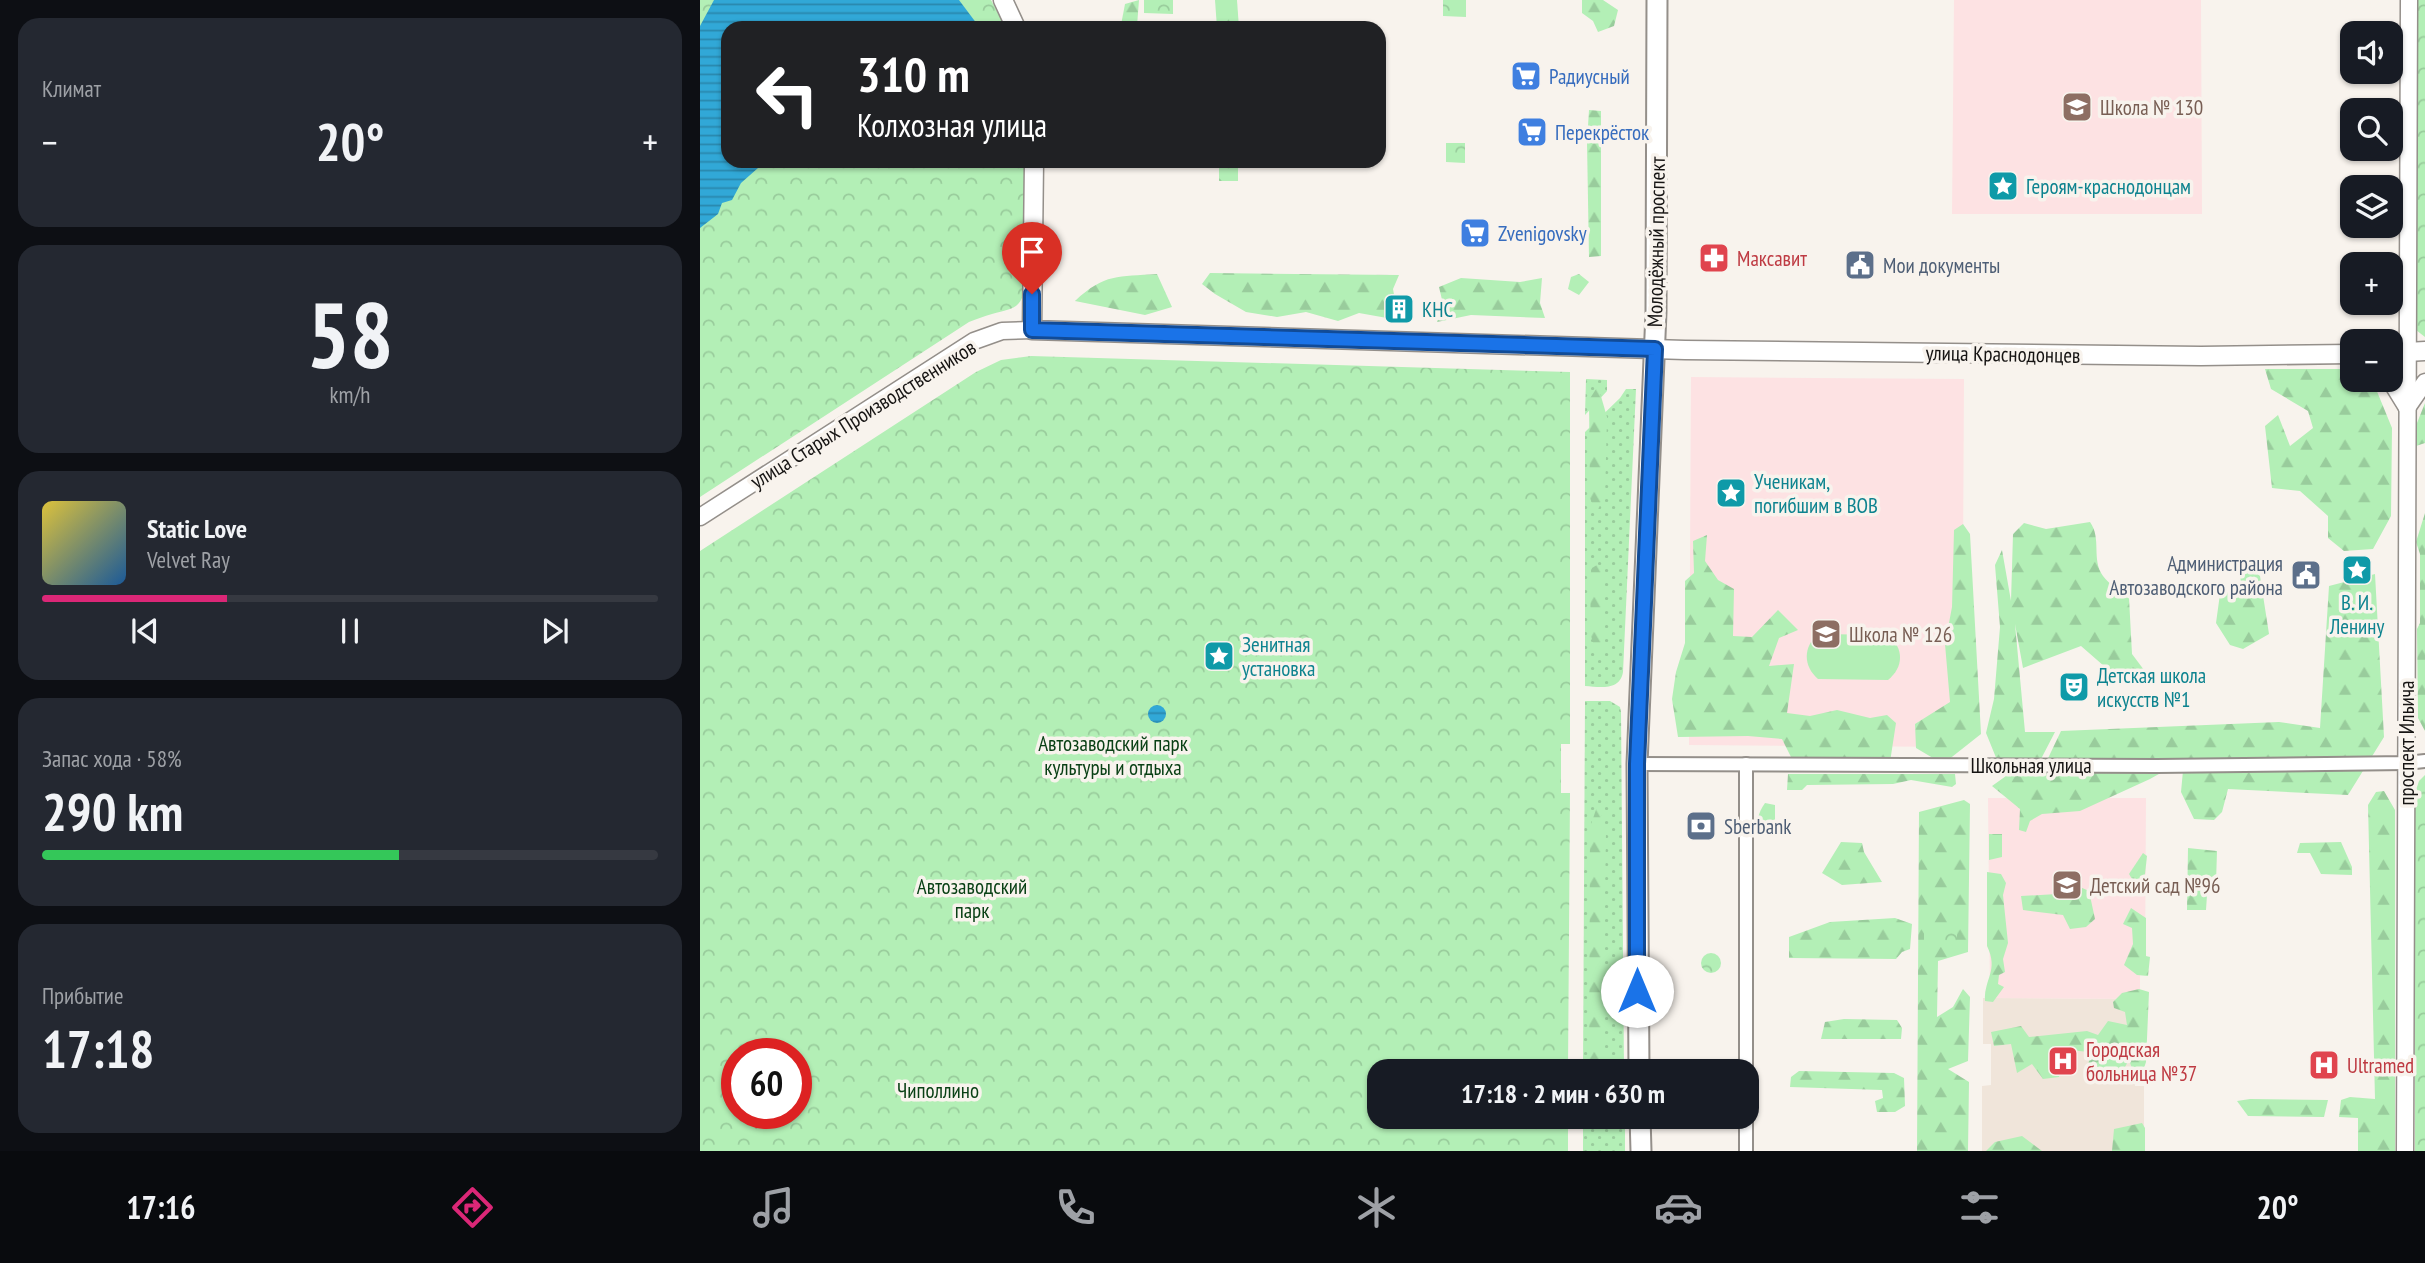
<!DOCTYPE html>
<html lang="ru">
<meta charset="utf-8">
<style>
:root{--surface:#171b24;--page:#242831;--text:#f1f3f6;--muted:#9ea1a6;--line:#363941;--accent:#db2777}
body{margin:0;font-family:"PT Sans Narrow",sans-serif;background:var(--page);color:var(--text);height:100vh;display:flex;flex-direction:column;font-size:26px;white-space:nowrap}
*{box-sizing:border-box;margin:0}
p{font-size:23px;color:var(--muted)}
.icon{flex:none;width:38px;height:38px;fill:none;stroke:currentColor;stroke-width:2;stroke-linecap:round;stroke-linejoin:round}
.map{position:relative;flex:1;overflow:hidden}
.sheet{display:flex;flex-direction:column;gap:18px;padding:18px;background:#0d0f14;width:700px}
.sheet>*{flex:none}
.top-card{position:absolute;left:21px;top:21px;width:665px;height:147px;border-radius:21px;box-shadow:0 2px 5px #0004;background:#202124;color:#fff;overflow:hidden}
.buttons{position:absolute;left:1640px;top:21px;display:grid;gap:14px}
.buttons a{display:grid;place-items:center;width:63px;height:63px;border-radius:14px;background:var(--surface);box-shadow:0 2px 5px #0004;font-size:35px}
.speed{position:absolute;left:21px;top:1038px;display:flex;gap:14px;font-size:35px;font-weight:700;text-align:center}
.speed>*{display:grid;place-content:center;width:91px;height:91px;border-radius:50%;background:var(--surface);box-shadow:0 2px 5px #0004;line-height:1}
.speed .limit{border:10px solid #d22;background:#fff;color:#111}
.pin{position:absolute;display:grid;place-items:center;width:60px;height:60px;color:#fff;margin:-72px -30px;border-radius:50% 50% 50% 0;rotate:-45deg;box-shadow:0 0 7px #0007}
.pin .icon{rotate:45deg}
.me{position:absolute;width:77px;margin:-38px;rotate:0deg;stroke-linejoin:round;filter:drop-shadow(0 0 5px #0008)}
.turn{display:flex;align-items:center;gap:24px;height:147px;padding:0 21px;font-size:32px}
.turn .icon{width:91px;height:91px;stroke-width:2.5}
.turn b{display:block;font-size:49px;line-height:60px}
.big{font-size:52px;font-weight:700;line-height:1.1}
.sheet .card{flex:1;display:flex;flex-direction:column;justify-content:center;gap:10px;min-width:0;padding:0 24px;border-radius:21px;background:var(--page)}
.sheet .dial{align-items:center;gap:0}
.dial b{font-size:91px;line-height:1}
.song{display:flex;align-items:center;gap:21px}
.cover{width:84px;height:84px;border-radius:10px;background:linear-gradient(135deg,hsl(50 70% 55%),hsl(210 70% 35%))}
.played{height:7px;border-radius:4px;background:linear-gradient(90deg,var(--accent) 30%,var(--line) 30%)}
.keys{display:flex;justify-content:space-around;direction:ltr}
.heat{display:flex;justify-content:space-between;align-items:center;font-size:38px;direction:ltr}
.charge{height:10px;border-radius:5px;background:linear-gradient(90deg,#34c759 58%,var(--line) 0)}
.trip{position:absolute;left:667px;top:1059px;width:392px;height:70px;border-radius:21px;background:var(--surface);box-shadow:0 2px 5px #0004;font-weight:700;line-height:70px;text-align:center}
.dock{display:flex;height:112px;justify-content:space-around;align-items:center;background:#090b0e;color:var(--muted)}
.dock .icon{width:49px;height:49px}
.dock .active{color:var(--accent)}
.dock b{font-size:32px;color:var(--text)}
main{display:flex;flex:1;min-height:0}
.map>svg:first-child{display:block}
</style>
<main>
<section class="sheet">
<div class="card"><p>Климат</p>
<div class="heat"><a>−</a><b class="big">20°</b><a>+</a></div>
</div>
<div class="card dial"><b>58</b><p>km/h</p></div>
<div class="card">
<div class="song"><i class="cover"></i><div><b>Static Love</b><p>Velvet Ray</p></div></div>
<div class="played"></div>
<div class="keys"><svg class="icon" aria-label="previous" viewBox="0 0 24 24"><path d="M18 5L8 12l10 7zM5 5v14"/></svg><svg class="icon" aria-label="pause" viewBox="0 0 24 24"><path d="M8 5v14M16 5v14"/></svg><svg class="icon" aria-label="next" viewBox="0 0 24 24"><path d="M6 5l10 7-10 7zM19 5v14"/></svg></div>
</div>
<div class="card"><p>Запас хода · 58%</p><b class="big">290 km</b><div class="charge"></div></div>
<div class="card"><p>Прибытие</p><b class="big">17:18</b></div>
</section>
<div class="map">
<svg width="1725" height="1151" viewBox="0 0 1725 1151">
<defs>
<pattern id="grass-dots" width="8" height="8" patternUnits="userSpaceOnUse" patternTransform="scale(1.75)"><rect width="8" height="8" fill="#b3efb6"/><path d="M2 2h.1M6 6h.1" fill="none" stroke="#99cc9c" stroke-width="1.8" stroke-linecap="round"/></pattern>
<pattern id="forest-firs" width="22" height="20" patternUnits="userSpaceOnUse" patternTransform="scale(1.75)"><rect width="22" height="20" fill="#b3efb6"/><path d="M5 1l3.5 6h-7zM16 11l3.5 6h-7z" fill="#99cc9c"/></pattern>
<pattern id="park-crowns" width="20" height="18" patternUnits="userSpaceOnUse" patternTransform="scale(1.75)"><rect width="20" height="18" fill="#b3efb6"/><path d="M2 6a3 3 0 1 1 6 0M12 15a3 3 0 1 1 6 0" fill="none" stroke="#99cc9c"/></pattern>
<pattern id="water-rules" width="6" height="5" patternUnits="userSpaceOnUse" patternTransform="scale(1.75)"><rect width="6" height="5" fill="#31a8d7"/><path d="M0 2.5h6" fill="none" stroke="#2988ad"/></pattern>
</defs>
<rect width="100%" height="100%" fill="#f8f3ed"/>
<path fill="#f0e5da" d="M1283,998l161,1 -9,46v41h9v65h-162v-65l9,-1v-41h-8z"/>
<g fill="#fde2e3">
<path d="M1254,0h247l1,214h-250z"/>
<path d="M991,377l273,2 -2,368 -273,-2z"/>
<path d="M1288,798h158l-1,173 -5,2v26l-150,-1z"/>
</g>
<g fill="url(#grass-dots)">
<path d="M886,379l21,1v11l-22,24z"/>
<path d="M926,389h10l-13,283c-3,19 -23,15 -38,14v-254l35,-34z"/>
<path d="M885,701h25l10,6 1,5 3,359h-41z"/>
<rect x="883" y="1117" width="42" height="34"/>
</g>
<g fill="url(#forest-firs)">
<path d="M439,0l-2,26 -16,-1 4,-21z"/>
<path d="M515,0h22l2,28h-22z"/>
<path d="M882,0h21l15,10 -4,16 -16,6 -5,-11 -11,-8z"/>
<path d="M889,110l12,1v145l-12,1 -2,-115z"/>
<path d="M510,273l189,2 -6,14 4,22 -10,7 -28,-5 -21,8 -32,-9 -29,5 -31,-5 -31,-18 -13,-10z"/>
<path d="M457,274l15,33 -27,8 -70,-14c30,-28 43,-24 82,-27z"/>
<path d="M879,274l10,8 -10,13 -11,-6 3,-12z"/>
<path d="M761,278l59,4 22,-4 -2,25 5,15 -74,-3 -34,7 6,-18 -4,-17z"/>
<path d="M1565,369h81l6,4v7h10l14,9 16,39 -1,88 -18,33 -29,2 -16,-13v-22l-28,-25 -28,-3 -7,-62 13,-11 12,31 23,-18 -5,-17 -37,-22z"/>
<path d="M898,386l9,31 -2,79 -9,17 -6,-15 -1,-98z"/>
<path d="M1725,403v40l-9,3 -1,-18z"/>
<path d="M1725,513v218l-7,-13 -1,-89 3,-6v-69l-4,-12z"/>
<path d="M1390,522c12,17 1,37 13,54 6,8 18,16 26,22l3,56 21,28 -33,-2 -39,-34 -58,22 -8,-44 10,108h30l-14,27 -44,1 -11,-27 8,-34 6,-72 -5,-62 7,-15 9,51 2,-67 11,-11 22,6z"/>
<path d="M1263,524l7,10 11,200 -38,30 -27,-16 -1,-24 35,-22 -5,-58 7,-37 2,-77z"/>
<path d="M1007,535l-2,26 13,19 16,9 -1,47 19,1 26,-27 20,20 -19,8 -10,28 25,-2 -7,49 23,3 27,-6 33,8 17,-3 9,8 -6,39 -99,-5 -9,-18 -34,-3 -70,1 -6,-38 4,-27 9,-29v-62l9,-8 -1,-32z"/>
<path d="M1537,558l23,18 9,58 -26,15 -13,-4 -14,-22 4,-29 22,-6z"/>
<path d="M897,565l5,4 1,10v63l-1,10 -5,3 -6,-19 -1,-60 2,-8z"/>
<path d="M1675,574l9,163 -36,58 -120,-6 -6,23 -8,8 -20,-1 -13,-27 3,-32 -34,19 -70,32 -38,3 -12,7 -4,11 -7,-2 1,-21 -28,-23 21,-15 28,2 20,-42 218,-9 41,6 9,-142z"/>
<path d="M1088,774h167l1,10 -4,3 -41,-7 -18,4 -86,1 -5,5h-15z"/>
<path d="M1684,791l11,19v341h-37v-33l-19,-1 2,-17 9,-3 25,2 -7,-294 8,-13z"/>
<path d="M1264,800l6,4 -2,148 -30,9 -1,56 16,-10 10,-18 7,8 -2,64 -20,8 21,13 -1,69h-51l2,-339z"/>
<path d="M1065,803l10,2v30l-14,-1c-6,-11 -3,-21 4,-31z"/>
<path d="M898,804l8,26 -4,241h-13l1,-244z"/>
<path d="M1289,834h13v23l-13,3z"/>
<path d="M1141,842l21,1 2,9 18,30 -40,3 -20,-12z"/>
<path d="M1641,842l11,25v8l-31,-1 -11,-21h-13l3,-10z"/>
<path d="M1488,848l29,3 -1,32 -9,12 -1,15h-19z"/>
<path d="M1443,853l4,3 -3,27 -9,1 -6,-10z"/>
<path d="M1287,872l14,2 5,9 -3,12 5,48 -5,16 2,13 -6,3 -1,9 6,3 -11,15 -8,-1c-1,-23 14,-30 2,-55z"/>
<path d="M1371,883l18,8 6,28 -9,8 -16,2 -7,-14 -40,-5 -2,-14 36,-2z"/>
<path d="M1431,908l15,10v38l4,1 -2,19 -11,-1 -13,-10 9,-21 -1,-16 -9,-4z"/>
<path d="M1195,918l17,6 -2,25 -8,3 -6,7 -107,-1v-21l41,-15z"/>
<path d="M1439,989l10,3 -3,70 -3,9 -9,3 -5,-14 -11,19 -31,-3 3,-24 -23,-2 -8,27 -16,2 -11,-15 -15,9 -6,-29 -17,2 -3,-14 30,-6 8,11 58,-6 11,4 10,-14 19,4 -2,-13 -11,-4 -1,-6 9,-9z"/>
<path d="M1144,1019l53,1 5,8 -1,11h-80l4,-17z"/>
<path d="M1099,1071l95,2 10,5 1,28 -10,6h-18l-2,-11 8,-3 -1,-8 -92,-3 1,-10z"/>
<path d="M1550,1099l78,1 -4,17 -76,-1 -11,-15z"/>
<path d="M1442,1123l3,5v23h-33l2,-22z"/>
<path d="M1322,1136l20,15h-56l9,-9z"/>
</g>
<g fill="url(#park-crowns)" fill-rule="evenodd">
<path d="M0,0h291l15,28h-278v133h297v126c-4,23 -13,21 -33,27 -8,2 -15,5 -23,8l-269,175z"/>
<path d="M444,0h29v14l-29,-1z"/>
<path d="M743,0h23v17l-23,-1z"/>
<path d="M1715,0h10v337l-9,-7 -2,-11z"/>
<path d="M746,143h19v20l-19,-1z"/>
<rect x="519" y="161" width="19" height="20"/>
<path d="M331,356l539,16v372h-9v49h9l-2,278h-189v45l189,1v34h-868v-600l276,-179 25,-12zM37,1054h59v59h-59z"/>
<path d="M1725,775v376h-10v-358l4,-12z"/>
<rect x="1224" y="925" width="33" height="22"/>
<circle cx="1011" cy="963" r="10"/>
</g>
<path fill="#b3efb6" d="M1118,634l70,1c16,13 16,32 0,45l-70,-1c-15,-13 -15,-32 0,-45z"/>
<g fill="url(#water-rules)">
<path d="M14,0h245l21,28h-252v133h59l-13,7h-16l-17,15 -9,17 -10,3 -4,11 -18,14v-202z"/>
<circle cx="457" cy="714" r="9"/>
</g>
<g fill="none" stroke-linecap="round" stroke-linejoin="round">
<g stroke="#948f8a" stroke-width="16">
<g id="minor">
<path d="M937,764l520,2 249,-3 19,-2"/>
<path d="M1046,764v307"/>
<path d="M1046,1151v-35"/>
</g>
</g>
<g stroke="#948f8a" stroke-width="19">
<g id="tertiary">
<path d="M1690,380l16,26"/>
<path d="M1707,408l18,-26"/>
<path d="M0,517l274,-176 28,-10 30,-1"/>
<path d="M1705,1151l4,-1151"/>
</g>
</g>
<g stroke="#948f8a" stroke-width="21">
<g id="secondary">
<path d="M303,0l13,28"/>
<path d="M334,161l-2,169 653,20 516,6 151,-2"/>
<path d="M1690,353l35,-2"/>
</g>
</g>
<g stroke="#948f8a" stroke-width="23">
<g id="primary">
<path d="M939,1071l-2,-307 19,-452 1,-312"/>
<path d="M940,1116l1,35"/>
</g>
</g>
<use href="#minor" stroke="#fff" stroke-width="12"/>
<use href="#tertiary" stroke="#fff" stroke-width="16"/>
<use href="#secondary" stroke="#fff" stroke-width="18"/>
<use href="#primary" stroke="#fff" stroke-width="19"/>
</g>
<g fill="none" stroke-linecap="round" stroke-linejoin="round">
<g stroke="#114b97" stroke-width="18">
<path id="route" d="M332,294v36l623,19 -18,415v227"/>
</g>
<use href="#route" stroke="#1a73e8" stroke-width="12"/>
</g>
<defs>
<g id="supermarket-square" transform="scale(1.575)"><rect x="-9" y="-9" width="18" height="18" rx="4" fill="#3f7fe0" stroke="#f8f3ed"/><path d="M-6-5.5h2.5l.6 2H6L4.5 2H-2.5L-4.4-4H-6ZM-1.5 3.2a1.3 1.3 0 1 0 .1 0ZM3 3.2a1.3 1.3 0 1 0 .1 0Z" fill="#fff"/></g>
<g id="school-square" transform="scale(1.575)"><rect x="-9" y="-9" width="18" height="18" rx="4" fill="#8d6e63" stroke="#f8f3ed"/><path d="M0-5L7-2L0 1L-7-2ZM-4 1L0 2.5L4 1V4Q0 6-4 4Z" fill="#fff"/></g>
<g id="sight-square" transform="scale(1.575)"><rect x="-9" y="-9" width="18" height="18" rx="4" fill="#0f9aa8" stroke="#f8f3ed"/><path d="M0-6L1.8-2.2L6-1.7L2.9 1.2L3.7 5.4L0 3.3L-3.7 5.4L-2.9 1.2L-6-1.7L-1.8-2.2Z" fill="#fff"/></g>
<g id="pharmacy-square" transform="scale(1.575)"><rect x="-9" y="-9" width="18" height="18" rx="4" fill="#e0444e" stroke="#f8f3ed"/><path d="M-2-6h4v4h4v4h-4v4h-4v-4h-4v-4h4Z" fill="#fff"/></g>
<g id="civic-square" transform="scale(1.575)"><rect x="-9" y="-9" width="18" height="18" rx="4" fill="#5c6f8a" stroke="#f8f3ed"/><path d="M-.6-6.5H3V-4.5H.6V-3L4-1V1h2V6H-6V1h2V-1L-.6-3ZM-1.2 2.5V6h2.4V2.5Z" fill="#fff"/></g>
<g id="building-square" transform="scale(1.575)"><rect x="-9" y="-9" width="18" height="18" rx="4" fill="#0f9aa8" stroke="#f8f3ed"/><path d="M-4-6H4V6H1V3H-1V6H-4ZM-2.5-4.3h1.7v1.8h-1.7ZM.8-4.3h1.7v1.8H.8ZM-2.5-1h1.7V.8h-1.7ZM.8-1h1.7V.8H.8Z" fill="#fff"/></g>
<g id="theatre-square" transform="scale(1.575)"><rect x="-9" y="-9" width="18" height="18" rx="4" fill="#0f9aa8" stroke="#f8f3ed"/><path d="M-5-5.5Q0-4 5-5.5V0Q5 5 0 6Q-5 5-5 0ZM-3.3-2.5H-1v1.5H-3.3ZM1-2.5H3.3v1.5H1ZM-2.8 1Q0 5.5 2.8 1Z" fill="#fff"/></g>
<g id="bank-square" transform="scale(1.575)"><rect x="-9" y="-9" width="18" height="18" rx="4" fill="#5c6f8a" stroke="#f8f3ed"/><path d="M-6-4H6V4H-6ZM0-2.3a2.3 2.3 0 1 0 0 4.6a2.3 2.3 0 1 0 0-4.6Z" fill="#fff"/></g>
<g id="hospital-square" transform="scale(1.575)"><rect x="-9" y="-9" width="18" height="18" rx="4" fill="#e0444e" stroke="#f8f3ed"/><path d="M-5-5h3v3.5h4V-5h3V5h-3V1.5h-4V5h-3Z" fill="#fff"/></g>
</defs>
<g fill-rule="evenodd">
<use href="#supermarket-square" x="826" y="76"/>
<use href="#school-square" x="1377" y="107"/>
<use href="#supermarket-square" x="832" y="132"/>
<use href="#sight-square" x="1303" y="186"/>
<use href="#supermarket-square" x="775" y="233"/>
<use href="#pharmacy-square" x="1014" y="258"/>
<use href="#civic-square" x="1160" y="265"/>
<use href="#building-square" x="699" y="309"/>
<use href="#sight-square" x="1031" y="493"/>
<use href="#sight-square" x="1657" y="570"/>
<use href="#civic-square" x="1606" y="575"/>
<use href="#school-square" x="1126" y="634"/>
<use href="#sight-square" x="519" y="656"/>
<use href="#theatre-square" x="1374" y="687"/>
<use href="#bank-square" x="1001" y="826"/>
<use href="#school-square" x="1367" y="885"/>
<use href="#hospital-square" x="1363" y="1061"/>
<use href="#hospital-square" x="1624" y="1065"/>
</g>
<g text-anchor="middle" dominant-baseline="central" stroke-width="7" stroke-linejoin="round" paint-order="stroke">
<g font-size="21" fill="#366cbe" stroke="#f8f3ed" text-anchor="start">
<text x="849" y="76">Радиусный</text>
<text x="855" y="132">Перекрёсток</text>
<text x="798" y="233">Zvenigovsky</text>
</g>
<g font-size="21" fill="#785e54" stroke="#f8f3ed" text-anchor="start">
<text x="1400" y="107">Школа № 130</text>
<text x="1149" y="634">Школа № 126</text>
<text x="1390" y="885">Детский сад №96</text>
</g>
<g font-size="21" fill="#0d838f" stroke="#f8f3ed" text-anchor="start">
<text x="1326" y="186">Героям-краснодонцам</text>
<text x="722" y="309">КНС</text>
<text x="1054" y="481">Ученикам,<tspan x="1054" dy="24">погибшим в ВОВ</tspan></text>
<text x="1657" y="602" text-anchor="middle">В. И.<tspan x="1657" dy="24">Ленину</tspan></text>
<text x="542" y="644">Зенитная<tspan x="542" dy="24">установка</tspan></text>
<text x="1397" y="675">Детская школа<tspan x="1397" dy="24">искусств №1</tspan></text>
</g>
<g font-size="21" fill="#161413" stroke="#f8f3ed">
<text transform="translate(956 242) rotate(-89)">Молодёжный проспект</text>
<text transform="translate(1303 354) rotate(1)">улица Краснодонцев</text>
<text transform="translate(163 414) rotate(-32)">улица Старых Производственников</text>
<text transform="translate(1706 743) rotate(-90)">проспект Ильича</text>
<text x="1331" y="765">Школьная улица</text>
</g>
<g font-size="21" fill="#be3a42" stroke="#f8f3ed" text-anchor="start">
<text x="1037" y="258">Максавит</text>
<text x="1386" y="1049">Городская<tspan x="1386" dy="24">больница №37</tspan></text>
<text x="1647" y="1065">Ultramed</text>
</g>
<g font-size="21" fill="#4e5e75" stroke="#f8f3ed" text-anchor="start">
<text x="1183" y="265">Мои документы</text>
<text x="1583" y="563" text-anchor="end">Администрация<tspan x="1583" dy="24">Автозаводского района</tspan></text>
<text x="1024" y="826">Sberbank</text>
</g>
<g font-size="21" fill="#094015" stroke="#f8f3ed">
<text x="413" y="743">Автозаводский парк<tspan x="413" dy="24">культуры и отдыха</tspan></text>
<text x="272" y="886">Автозаводский<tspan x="272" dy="24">парк</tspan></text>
<text x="238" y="1090">Чиполлино</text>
</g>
</g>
</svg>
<div class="buttons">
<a><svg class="icon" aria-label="sound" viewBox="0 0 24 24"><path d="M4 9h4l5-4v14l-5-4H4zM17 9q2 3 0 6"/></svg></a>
<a><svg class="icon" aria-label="search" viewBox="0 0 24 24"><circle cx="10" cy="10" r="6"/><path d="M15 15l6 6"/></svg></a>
<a><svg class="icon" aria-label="layers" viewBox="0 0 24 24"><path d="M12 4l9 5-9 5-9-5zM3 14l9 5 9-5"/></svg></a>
<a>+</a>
<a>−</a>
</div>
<div class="speed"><div class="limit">60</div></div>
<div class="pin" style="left:332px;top:294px;background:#d93025"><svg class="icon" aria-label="arrive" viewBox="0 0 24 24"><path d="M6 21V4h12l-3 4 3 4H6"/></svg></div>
<svg class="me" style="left:937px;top:991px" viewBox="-20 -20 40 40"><circle r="19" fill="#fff"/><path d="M0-13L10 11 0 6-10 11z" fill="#1a73e8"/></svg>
<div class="trip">17:18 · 2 мин · 630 m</div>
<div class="top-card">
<div class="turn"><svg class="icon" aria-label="left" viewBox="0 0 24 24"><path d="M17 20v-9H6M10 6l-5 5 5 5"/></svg><div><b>310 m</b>Колхозная улица</div></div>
</div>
</div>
</main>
<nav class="dock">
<b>17:16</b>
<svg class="icon active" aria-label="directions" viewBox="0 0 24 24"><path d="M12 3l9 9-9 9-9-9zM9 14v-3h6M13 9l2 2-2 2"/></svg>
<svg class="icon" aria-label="music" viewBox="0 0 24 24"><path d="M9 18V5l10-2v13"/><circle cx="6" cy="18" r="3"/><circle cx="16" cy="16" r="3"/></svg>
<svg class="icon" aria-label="phone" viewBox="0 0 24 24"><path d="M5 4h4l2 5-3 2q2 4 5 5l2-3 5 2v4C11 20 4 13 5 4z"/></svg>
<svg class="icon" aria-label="climate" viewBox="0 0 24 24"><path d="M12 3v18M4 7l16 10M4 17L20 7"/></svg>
<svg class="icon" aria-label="car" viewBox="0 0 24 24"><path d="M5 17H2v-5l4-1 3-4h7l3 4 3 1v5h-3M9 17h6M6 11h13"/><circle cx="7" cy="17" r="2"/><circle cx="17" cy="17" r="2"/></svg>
<svg class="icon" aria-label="filters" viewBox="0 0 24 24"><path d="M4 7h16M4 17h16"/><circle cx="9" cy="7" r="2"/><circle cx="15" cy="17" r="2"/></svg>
<b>20°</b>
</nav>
